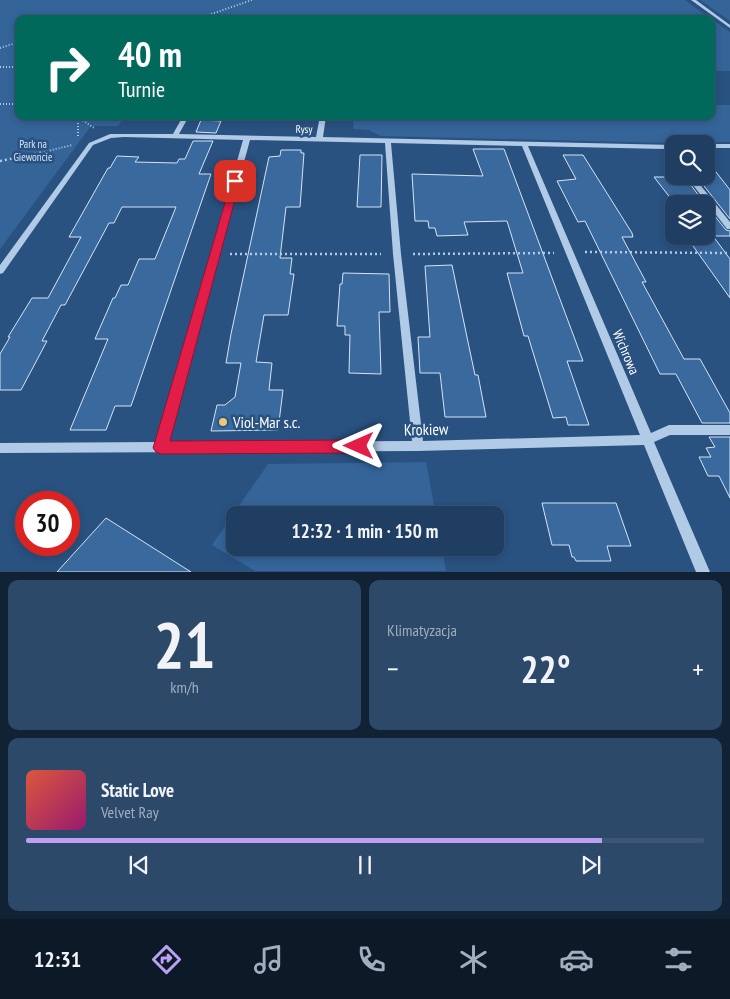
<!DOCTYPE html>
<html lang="pl">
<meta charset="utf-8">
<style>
:root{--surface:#1f3e61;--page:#2c496a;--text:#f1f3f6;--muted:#a1aebd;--line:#3c5776;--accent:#bca0f2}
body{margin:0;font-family:"PT Sans Narrow",sans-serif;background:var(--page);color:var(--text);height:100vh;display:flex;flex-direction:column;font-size:19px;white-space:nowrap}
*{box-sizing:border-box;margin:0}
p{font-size:16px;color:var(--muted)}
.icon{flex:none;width:28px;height:28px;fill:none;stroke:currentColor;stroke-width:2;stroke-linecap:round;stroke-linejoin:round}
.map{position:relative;height:572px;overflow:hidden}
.side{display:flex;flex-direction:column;gap:8px;padding:8px;background:#112235;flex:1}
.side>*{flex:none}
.hud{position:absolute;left:15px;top:15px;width:700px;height:105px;border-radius:10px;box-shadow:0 2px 8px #0003,0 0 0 1px var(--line);background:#00695c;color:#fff;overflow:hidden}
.fabs{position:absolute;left:665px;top:135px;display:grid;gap:10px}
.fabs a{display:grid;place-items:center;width:50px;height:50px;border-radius:10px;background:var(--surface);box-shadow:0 2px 8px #0003,0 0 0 1px var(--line);font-size:25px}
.speed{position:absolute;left:15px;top:491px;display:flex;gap:10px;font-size:25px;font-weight:700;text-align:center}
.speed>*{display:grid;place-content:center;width:65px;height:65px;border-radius:50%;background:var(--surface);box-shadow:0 2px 8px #0003,0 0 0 1px var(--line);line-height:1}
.speed .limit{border:8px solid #d22;background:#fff;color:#111}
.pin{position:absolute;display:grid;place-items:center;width:42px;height:42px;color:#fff;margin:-21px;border-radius:10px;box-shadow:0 2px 8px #0006}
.me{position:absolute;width:55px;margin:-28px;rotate:270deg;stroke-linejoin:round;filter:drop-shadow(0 0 4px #0008)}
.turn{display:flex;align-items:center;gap:18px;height:105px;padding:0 20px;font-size:22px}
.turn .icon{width:65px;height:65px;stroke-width:2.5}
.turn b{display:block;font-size:35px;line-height:42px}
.big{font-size:38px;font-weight:600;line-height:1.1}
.side .tile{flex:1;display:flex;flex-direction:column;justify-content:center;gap:8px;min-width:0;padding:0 18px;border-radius:10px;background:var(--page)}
.side .dial{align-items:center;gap:0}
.dial b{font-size:65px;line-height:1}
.song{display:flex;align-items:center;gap:15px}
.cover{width:60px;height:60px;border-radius:8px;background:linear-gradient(135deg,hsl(10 70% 55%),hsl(320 70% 35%))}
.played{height:5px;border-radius:2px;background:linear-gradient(90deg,var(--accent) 85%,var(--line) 85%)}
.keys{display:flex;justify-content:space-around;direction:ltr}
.heat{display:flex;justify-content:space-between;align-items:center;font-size:28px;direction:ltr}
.side .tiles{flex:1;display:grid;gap:8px;grid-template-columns:1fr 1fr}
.tile:last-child{grid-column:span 2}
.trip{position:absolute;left:226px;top:506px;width:278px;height:50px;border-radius:10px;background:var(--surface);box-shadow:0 2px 8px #0003,0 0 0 1px var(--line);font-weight:600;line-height:50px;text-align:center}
.tabs{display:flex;height:80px;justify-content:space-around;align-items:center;background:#0c1927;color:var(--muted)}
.tabs .icon{width:35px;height:35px}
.tabs .selected{color:var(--accent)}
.tabs b{font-size:22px;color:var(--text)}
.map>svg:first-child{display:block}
</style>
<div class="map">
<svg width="730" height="572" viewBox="0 0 730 572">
<rect width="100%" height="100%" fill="#295281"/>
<g fill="#346498">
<path d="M0,0h685l26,19h-692v97h106l-7,10h-27l-91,123z"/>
<path d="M700,0h30v21z"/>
<path d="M711,19l19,13v39h-19z"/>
<path d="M711,105h19v37l-62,1 -287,-7 -12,-6 -16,-1 1,-13h357z"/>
<path d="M426,462l10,53h-201v33h207l4,23h-191l-43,-26 56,-81z"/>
</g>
<g fill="#3a699d" stroke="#d4e4f5">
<path d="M201,120l20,1 -5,12 -20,-1z"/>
<path d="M193,141h20l-14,33h12l-80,232h-16l-9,24h-36l38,-91h-13l18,-41h2l6,-13h7l11,-26h16l21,-52h-54l-8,16h-5l-44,82h-4l-19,36h5l-26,49h-21v-36l10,-17h-2l24,-39h16l33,-61h-12l39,-69h2l7,-12 22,1 -4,5 42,1 2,-4h6z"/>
<path d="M473,149h31l79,212h-16l22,64h-21l-2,-8 -13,1 -25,-82h-4l-17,-63h16l-16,-52 -43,1 4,13 -31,1 -2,-8h-6l-1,-7h-13l-3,-47 71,2z"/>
<path d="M281,150h20v3h3l-4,54h-14l-6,51h12l-2,16h4l-6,41h-24l-8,47 16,1 -3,27h14l-5,40 -67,1 6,-26h8l10,-8 6,-34h-15l5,-29 38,-177 11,-1z"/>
<path d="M360,155h22l-1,52h-24z"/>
<path d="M563,155h20l49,78 1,4h-11l24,45h-4l42,77h16l30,54v10h-28l-26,-49h-16l-75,-153 -7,1 -21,-41 19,-2z"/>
<path d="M706,159l24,31v29l-33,-42 9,1z"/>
<path d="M654,177h31l20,27h-30z"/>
<path d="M706,205l20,25 4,1v5h-24z"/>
<path d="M686,236h27l17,23v39z"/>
<path d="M452,265l16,77 7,33h3l8,42h-41l-5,-44h-20l-2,-36h12l-5,-71z"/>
<path d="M343,273l46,1 1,38h-11l2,62 -32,-1 1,-38h-5v-9h-8l3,-42h2z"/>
<path d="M709,437h21v61l-11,-22h-11l-9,-19h12l-5,-9 9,-1z"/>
<path d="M542,503h74l15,43h-24l4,15h-35l-2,-4h-2l-3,-12h-17z"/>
<path d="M106,518l30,19 55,35h-134z"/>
</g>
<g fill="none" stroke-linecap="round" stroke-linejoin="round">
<g stroke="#b1cae6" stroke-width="2" stroke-dasharray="1 2" stroke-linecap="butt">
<path d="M197,19l55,-19"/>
<path d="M0,48l19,-6"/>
<path d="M0,67h19"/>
<path d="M0,104h19"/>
<path d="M78,117l16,11"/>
<path d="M78,117v21"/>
<path d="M44,152l28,-7"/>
</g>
<g stroke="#b1cae6" stroke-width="2.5" stroke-dasharray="2 3" stroke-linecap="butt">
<path d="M0,161l49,-10"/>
<path d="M585,252l145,1"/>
<path d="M230,254h151"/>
<path d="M413,254l141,-1"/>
</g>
<g fill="#b1cae6" fill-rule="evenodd">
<path d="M691,0h5l34,25v3z"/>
<path d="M183,116h6l-10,18 137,3 4,-21h6l-3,21 351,8v4h-3l3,3v7l-2,-1 -8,-9 -136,-3 123,287 18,-8h61v10h-60l-16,7 56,130h-14l-52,-127 -226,6 -418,2v-10l157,-1 86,-302 -119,-3 -13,1 -18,7 -90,128 -3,1v-9l89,-122 21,-9h63zM250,140l135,3 8,111 19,187 -244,1zM391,143l131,3 118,289 -217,6 -22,-187z"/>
<rect x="706" y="144" width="24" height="4"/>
<path d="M686,176h7l37,46v7h-3z"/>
</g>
</g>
<path fill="#e11d48" stroke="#92132f" d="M232,179h6l2,2 -70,260 189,-1 5,2 2,4 -2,5 -5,2 -198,1 -5,-2 -3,-4z"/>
<circle fill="#ecc778" stroke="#295281" stroke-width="2" cx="223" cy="422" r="5"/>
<g text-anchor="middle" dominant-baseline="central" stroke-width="5" stroke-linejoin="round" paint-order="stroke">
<g font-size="11" fill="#fff" stroke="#295281">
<text transform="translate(304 129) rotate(1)">Rysy</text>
</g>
<g font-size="11" fill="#d4e4f5" stroke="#295281">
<text x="33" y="144">Park na<tspan x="33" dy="13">Giewoncie</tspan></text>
</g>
<g font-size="14" fill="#fff" stroke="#295281">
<text transform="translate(626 352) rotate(67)">Wichrowa</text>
</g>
<g font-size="16" fill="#fff" stroke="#295281" text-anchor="start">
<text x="233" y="422">Viol-Mar s.c.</text>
</g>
<g font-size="16" fill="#fff" stroke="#295281">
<text transform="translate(426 429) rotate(-1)">Krokiew</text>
</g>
</g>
</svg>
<div class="fabs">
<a><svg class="icon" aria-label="search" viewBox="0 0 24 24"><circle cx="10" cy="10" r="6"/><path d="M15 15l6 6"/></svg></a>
<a><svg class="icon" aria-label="layers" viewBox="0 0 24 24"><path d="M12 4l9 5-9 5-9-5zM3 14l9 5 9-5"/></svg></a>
</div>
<div class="speed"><div class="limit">30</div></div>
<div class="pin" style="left:235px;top:181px;background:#d93025"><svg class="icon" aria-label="arrive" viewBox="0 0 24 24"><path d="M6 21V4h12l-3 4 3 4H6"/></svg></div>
<svg class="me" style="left:359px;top:446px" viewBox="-20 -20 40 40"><path d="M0-17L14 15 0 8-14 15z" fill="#e11d48" stroke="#fff" stroke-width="4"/></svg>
<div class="trip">12:32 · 1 min · 150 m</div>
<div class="hud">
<div class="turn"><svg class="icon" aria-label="right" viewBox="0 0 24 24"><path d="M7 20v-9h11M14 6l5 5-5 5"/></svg><div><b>40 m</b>Turnie</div></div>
</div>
</div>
<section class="side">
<div class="tiles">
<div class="tile dial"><b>21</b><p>km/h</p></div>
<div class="tile"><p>Klimatyzacja</p>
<div class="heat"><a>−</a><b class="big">22°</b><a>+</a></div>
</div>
<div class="tile">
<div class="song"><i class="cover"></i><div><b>Static Love</b><p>Velvet Ray</p></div></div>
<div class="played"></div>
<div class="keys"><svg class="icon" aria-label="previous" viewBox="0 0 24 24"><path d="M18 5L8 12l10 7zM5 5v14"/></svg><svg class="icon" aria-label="pause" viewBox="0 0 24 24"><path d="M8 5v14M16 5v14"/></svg><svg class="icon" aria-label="next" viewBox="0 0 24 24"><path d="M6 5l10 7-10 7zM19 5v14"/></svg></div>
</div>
</div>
</section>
<nav class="tabs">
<b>12:31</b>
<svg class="icon selected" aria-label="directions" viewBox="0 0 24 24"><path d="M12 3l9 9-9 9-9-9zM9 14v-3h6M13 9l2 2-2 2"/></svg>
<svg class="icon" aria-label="music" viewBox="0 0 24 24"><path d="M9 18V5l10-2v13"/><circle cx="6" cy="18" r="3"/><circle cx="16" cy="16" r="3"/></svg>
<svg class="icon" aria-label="phone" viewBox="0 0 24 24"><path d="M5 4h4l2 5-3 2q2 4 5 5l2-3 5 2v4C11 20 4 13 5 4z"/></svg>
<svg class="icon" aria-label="climate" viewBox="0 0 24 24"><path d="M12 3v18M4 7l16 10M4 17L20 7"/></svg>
<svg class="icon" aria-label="car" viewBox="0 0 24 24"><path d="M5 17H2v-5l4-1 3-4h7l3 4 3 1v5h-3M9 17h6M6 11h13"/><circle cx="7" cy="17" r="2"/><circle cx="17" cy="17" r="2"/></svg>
<svg class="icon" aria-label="filters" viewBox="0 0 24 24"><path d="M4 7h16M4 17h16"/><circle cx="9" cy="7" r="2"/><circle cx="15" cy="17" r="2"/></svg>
</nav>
